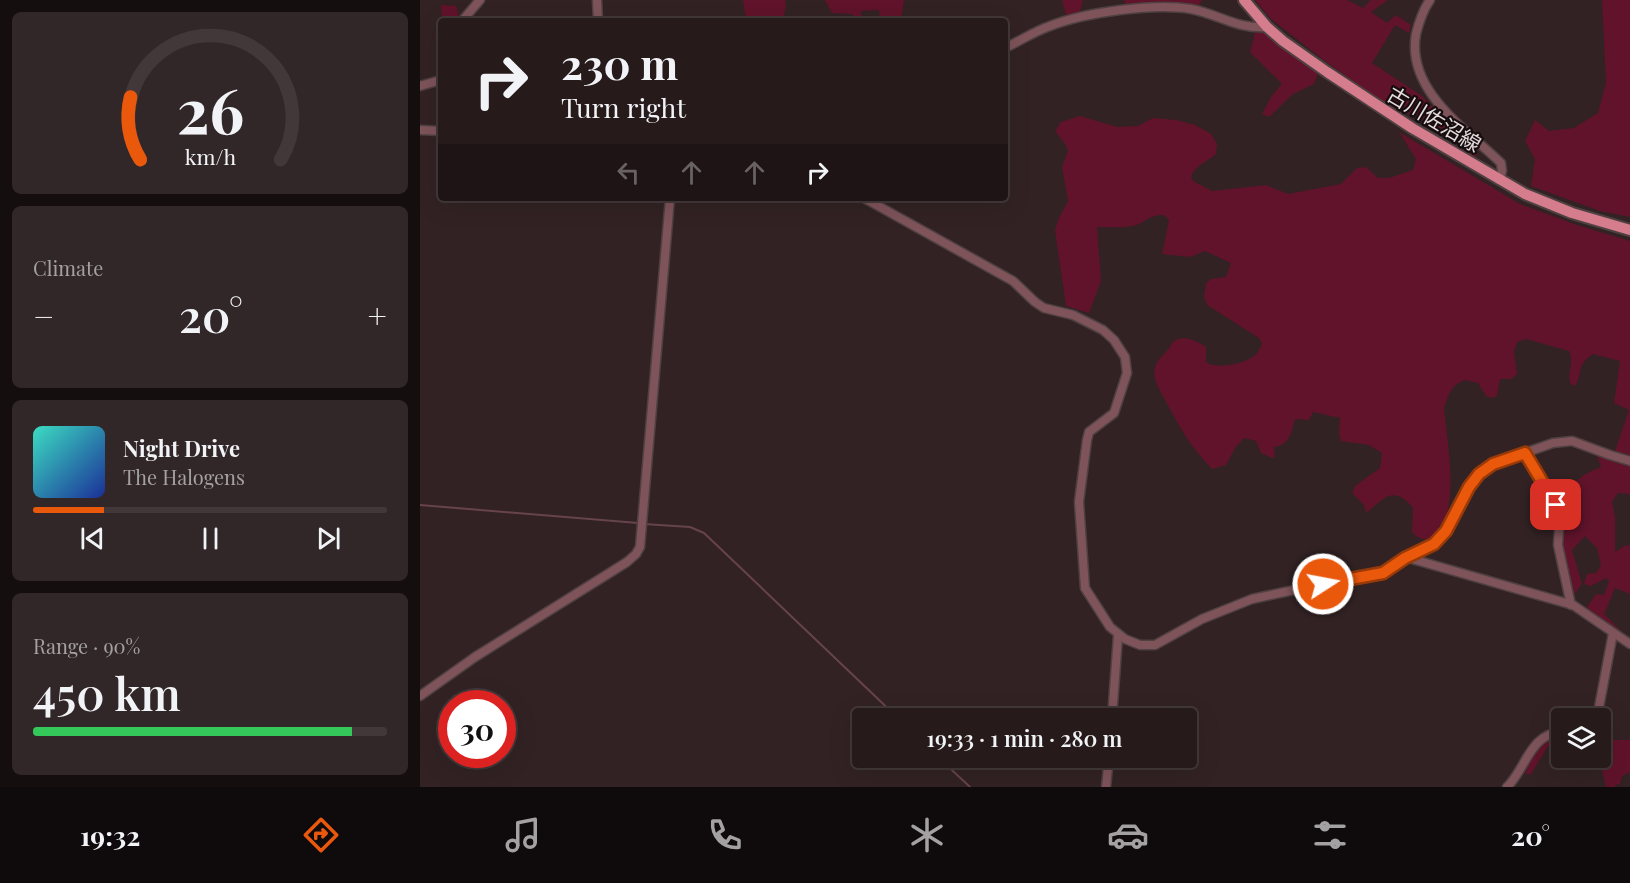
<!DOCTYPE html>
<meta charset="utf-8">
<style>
:root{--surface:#261a1b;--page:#322728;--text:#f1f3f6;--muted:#a4a1a3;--line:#42383a;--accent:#ea580c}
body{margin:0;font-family:"Playfair Display","Noto Sans JP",serif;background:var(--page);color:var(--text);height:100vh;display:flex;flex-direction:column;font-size:22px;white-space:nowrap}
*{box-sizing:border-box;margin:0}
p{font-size:20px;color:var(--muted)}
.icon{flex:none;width:33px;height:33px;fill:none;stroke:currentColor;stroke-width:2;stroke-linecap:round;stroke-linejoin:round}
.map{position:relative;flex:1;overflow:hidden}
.side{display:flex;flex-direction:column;gap:12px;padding:12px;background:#150e0f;width:420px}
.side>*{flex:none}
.guide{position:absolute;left:18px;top:18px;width:570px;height:183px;border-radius:6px;box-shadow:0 6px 24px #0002,0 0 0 2px var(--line);background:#261a1b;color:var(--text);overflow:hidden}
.fabs{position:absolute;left:1131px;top:708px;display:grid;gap:12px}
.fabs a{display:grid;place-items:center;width:60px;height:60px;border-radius:6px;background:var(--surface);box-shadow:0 6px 24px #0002,0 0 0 2px var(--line);font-size:30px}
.speed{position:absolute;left:18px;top:690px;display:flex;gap:12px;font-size:30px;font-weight:700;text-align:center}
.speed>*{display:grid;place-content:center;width:78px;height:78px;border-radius:50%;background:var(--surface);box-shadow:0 6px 24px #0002,0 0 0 2px var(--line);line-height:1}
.speed .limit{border:9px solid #d22;background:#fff;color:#111}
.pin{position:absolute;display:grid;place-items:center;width:51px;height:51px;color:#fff;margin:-26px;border-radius:12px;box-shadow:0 3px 9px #0006}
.me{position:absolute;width:66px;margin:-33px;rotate:79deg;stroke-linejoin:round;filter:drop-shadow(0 0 4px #0008)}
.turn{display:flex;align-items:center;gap:21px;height:126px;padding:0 24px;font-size:27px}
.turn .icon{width:78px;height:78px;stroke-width:2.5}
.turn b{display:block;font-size:42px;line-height:51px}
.lanes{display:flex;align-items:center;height:57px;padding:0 24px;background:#0003;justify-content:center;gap:30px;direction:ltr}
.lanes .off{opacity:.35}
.big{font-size:45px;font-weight:600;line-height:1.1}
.side .widget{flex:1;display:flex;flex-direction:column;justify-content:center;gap:9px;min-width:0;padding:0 21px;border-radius:9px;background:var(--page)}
.side .dial{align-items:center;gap:0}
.dial svg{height:156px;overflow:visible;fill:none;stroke:var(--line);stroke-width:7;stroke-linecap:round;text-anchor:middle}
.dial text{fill:var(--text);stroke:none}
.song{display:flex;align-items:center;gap:18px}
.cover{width:72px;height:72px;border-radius:9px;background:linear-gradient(135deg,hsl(170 70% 55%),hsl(230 70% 35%))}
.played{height:6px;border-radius:3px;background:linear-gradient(90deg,var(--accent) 20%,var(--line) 20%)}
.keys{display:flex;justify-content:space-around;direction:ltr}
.heat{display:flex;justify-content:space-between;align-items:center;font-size:33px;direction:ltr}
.charge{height:9px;border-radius:4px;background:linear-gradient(90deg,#34c759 90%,var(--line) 0)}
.trip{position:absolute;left:432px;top:708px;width:345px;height:60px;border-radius:6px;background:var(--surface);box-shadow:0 6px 24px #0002,0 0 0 2px var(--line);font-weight:600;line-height:60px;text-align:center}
.tab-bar{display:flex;height:96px;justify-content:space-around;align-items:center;background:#0f0a0b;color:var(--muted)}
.tab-bar .icon{width:42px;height:42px}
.tab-bar .active{color:var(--accent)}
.tab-bar b{font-size:27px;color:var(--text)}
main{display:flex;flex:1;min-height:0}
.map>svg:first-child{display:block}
</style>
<main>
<section class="side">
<div class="widget dial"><svg viewBox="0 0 100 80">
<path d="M14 69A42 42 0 1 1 86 69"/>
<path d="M14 69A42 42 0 0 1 9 37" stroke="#ea580c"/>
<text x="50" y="56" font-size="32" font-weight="700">26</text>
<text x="50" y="72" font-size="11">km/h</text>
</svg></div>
<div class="widget"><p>Climate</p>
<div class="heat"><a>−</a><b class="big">20°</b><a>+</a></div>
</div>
<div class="widget">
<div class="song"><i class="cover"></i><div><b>Night Drive</b><p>The Halogens</p></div></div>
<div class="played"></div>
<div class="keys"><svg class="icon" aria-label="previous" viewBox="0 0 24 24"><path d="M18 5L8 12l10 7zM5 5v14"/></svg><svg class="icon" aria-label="pause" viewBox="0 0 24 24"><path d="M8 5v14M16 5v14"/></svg><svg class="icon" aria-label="next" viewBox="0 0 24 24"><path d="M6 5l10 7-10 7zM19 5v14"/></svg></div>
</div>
<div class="widget"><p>Range · 90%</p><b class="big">450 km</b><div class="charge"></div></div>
</section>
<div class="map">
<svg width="1210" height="787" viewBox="0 0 1210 787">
<rect width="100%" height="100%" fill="#322224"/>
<g fill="#60132a">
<path d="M323,0h42l1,5 -3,16h-37z"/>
<path d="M405,0h79l-3,21h-21l-1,-11 -18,1 1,10h-5l-5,-7 -20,-1z"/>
<path d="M642,0h21l-3,12 -14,3z"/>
<path d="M704,0h78l-3,5 -30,-3 -44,4z"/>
<path d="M835,0h92l16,8 8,-8h17l-17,12 16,11 9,-8 15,10 -2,8 -14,-8 -23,38 50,33 56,58 -3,3 -52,-39 -33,-11 -64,-45 -55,-43z"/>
<path d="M1182,0h28v217l-30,-6 -69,-25 4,-27 -10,-18 10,-21 14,11 25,-3 24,-15 8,-30z"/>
<path d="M21,5l15,1 3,11 -2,4h-15z"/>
<path d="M835,33h10l53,40 -4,11 -21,10 -24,23 -7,-3 9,-17 11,-13 -32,-32z"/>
<path d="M660,116l37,11 21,-1 15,-8 23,2 19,5 16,9 6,10 -1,10c-9,8 -20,11 -25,22l2,5 19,10 54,-6 22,9 53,-10 16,-16 9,-1 12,11h11l24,-8 3,-11 -17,-27 121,72 57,21 53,16v214l-15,-4 14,-41 -15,-7 6,-42 -27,-7c-18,12 -9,18 -18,32l-4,-2c-5,-11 4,-21 -2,-33l-43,-12 -9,3 -3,10 3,22 -6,5h-11l-3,17 -5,2 -6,-2 -8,-13 -13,-3c-14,5 -17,15 -21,29 3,32 18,107 -11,127 -8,6 -15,3 -21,-4l1,-24c-20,-24 -29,-9 -47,5l-2,-8 -12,-12 3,-7 25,-18 2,-15 -13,-8 -28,-4 -2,-8 1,-15 -27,-6 -4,8 -14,-1c-4,14 -5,26 -21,28l1,9 -3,2 -11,-5 -5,-12 -12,-3 -9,10 -9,17 -14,4c-20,-20 -34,-44 -47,-69 -4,-7 -8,-14 -10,-21 -3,-14 4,-20 12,-28 2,-2 3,-5 5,-8 9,-10 25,-2 34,4v15c10,8 38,2 48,-6 4,-3 6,-8 8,-12l-3,-6 -52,-33 -3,-8 2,-14 5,-4 15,-2 5,-14 -26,-12 -15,6 -28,-3 7,-34 -5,-5c-18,0 -19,9 -32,11 -11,2 -24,1 -35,1l4,54 -12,32 -23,-7 -11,-76 3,-10 10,-19 -6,-34 6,-16 -2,-6 -11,-14 6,-9z"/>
<path d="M1177,455l33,10v29l-12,-1 -6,9 3,15v35l11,-7 4,1v48l-15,-6 -11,26 17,17 -1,3 -34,-25 10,-15 8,1 5,-14 -3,-3 -15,8 -7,-2 3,-10 9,-1 5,-7 -4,-18 -12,-12 -13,14 10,34 -10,13 -10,-51 2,-32 -4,-10c12,-21 18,-28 41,-37z"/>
<path d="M1181,735l10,5h19v32l-8,4 -2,8 -5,1v2h-9l-5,-21 9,-2z"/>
<path d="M1141,737v6l-13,3 -17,28h-6c6,-18 16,-36 36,-37z"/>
</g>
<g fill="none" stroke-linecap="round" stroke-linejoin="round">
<g stroke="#67434d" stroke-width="2">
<path d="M0,505l218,18"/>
<path d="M224,524l46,3 14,6 194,185"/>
<path d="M519,758l31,29"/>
</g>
<g stroke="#4f4041" stroke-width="11">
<g id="minor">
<path d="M177,0l1,21"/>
<path d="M1010,0c-7,10 -11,22 -14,34 -10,57 50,95 85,129l1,8 -3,9"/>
<path d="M42,21l18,-21"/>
<path d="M585,48c15,-7 30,-17 45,-22 36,-14 104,-23 141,-17 27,5 48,21 76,18"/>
<path d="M0,86l21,-6"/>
<path d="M0,130l21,1"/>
<path d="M444,198l149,83 22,21 9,6 29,7 30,15 11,10 11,17 2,16 -13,40 -25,19 -2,8 -8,62 6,86 25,39 15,12 15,6h15l47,-26 50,-20 136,-29 17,-13 35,-17 12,-19 21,-41 6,-6 14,-10 60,-21 19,-2 38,14 20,6"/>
<path d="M1105,453l35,60 -2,32 13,60"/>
<path d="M985,557l168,48 57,39"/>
<path d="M0,696l55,-39 152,-95 9,-8 4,-7 30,-349"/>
<path d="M692,718l6,-82"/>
<path d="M1177,718l16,-85"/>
<path d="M686,787l3,-29"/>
<path d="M1087,787c19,-18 23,-54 55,-55"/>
</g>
</g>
<g stroke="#4f4041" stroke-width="14">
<path id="major" d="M824,0l23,27 16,14 44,31 85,56 113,66 47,19 58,17"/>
</g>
<use href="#minor" stroke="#7e535a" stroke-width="8"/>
<use href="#major" stroke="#d57d8d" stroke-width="10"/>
</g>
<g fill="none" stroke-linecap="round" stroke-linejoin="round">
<g stroke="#983908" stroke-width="15">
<path id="route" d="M903,584l60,-11 22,-15 29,-14 12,-13 23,-44 10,-13 14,-10 32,-11 31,52"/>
</g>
<use href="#route" stroke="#ea580c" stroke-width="10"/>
</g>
<g text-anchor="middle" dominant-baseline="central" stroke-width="4.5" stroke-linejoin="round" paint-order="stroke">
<g font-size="21" fill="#e6dbdc" stroke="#150d0f">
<text transform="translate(1015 118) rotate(31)">古川佐沼線</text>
</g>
</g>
</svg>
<div class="fabs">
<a><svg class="icon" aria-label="layers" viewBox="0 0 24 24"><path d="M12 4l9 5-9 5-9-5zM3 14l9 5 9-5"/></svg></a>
</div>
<div class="speed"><div class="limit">30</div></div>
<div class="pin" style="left:1136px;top:505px;background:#d93025"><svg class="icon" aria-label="arrive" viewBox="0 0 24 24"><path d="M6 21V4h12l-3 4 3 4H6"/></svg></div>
<svg class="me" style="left:903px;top:584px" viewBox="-20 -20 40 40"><circle r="17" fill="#ea580c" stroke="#fff" stroke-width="3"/><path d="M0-11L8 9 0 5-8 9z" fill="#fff"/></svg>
<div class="trip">19:33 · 1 min · 280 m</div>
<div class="guide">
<div class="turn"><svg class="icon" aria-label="right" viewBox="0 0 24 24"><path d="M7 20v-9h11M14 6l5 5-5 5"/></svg><div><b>230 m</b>Turn right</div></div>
<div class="lanes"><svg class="icon off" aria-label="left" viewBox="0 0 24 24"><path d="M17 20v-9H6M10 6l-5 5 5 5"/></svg><svg class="icon off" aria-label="ahead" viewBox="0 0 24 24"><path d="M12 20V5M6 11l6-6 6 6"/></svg><svg class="icon off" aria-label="ahead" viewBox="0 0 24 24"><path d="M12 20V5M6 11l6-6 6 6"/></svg><svg class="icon" aria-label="right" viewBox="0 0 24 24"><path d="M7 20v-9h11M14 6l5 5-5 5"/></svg></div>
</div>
</div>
</main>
<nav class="tab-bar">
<b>19:32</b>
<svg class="icon active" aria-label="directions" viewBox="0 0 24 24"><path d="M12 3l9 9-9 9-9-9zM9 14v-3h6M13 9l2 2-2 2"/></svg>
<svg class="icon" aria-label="music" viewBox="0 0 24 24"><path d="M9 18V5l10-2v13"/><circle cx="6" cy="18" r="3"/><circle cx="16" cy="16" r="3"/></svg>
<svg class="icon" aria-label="phone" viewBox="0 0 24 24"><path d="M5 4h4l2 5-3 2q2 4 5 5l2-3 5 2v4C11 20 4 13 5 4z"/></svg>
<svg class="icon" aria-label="climate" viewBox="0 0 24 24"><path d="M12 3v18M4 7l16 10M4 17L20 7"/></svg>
<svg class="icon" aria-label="car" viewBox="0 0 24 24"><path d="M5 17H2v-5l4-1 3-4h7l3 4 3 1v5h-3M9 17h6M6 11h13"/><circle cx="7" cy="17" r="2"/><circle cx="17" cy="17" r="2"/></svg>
<svg class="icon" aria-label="filters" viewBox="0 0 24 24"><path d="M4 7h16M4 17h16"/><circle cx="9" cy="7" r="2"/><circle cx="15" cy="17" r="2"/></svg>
<b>20°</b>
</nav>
